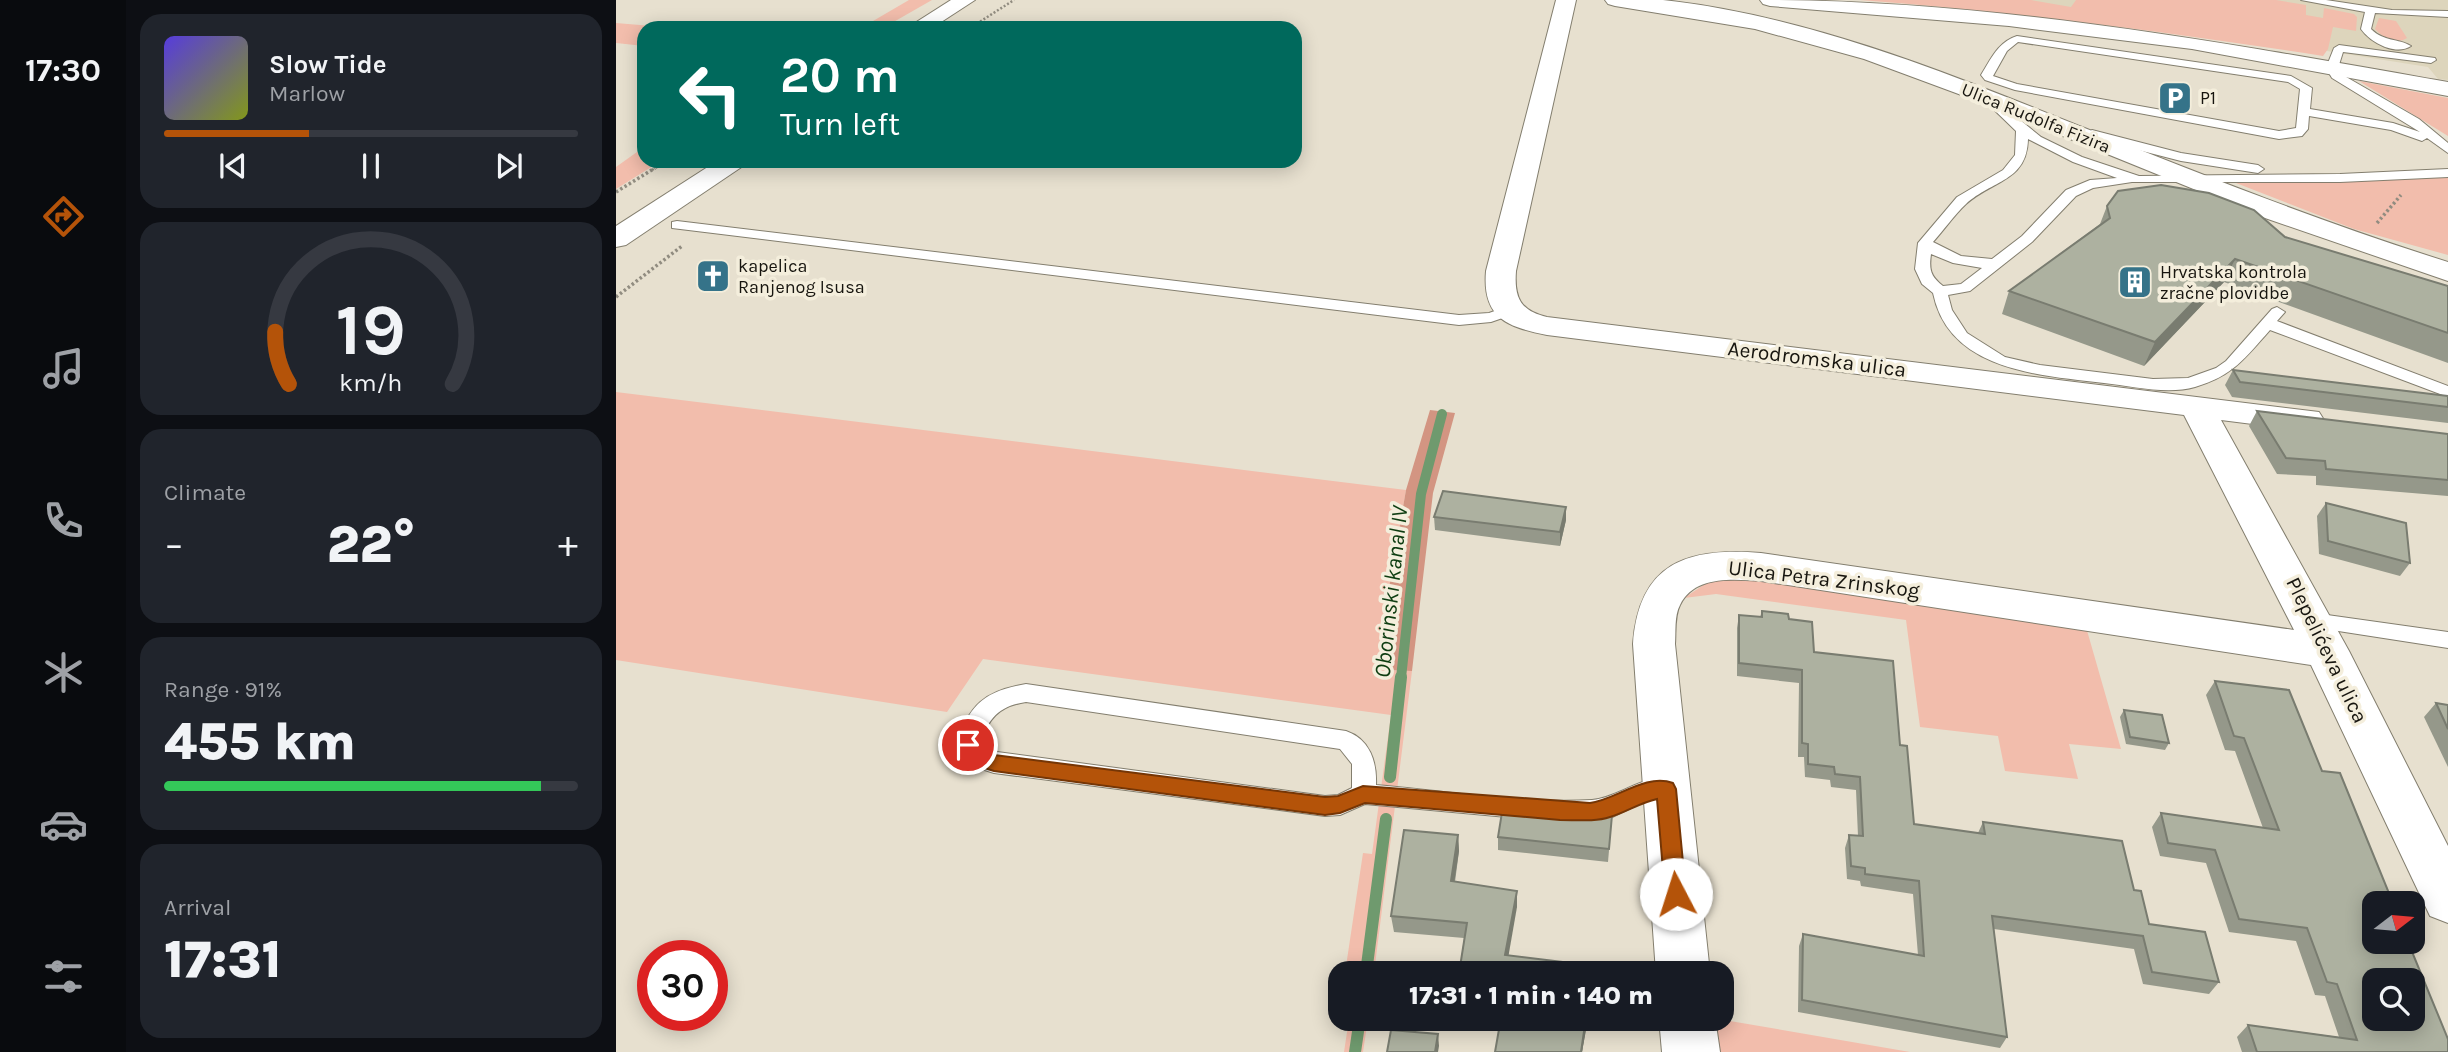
<!DOCTYPE html>
<meta charset="utf-8">
<style>
:root{--surface:#171b24;--page:#20242c;--text:#f1f3f6;--muted:#9ea1a6;--line:#363941;--accent:#b45309}
body{margin:0;font-family:Karla,sans-serif;background:var(--page);color:var(--text);height:100vh;display:flex;flex-direction:column;font-size:26px;white-space:nowrap}
*{box-sizing:border-box;margin:0}
p{font-size:23px;color:var(--muted)}
.icon{flex:none;width:38px;height:38px;fill:none;stroke:currentColor;stroke-width:2;stroke-linecap:round;stroke-linejoin:round}
.map{position:relative;flex:1;overflow:hidden}
.side{display:flex;flex-direction:column;gap:14px;padding:14px;background:#0d0f14;width:490px}
.side>*{flex:none}
.guide{position:absolute;left:21px;top:21px;width:665px;height:147px;border-radius:21px;box-shadow:0 4px 18px #0003;background:#00695c;color:#fff;overflow:hidden}
.needle{width:46px;rotate:74deg}
.tools{position:absolute;left:1746px;top:891px;display:grid;gap:14px}
.tools a{display:grid;place-items:center;width:63px;height:63px;border-radius:14px;background:var(--surface);box-shadow:0 4px 18px #0003;font-size:35px}
.speed{position:absolute;left:21px;top:940px;display:flex;gap:14px;font-size:35px;font-weight:700;text-align:center}
.speed>*{display:grid;place-content:center;width:91px;height:91px;border-radius:50%;background:var(--surface);box-shadow:0 4px 18px #0003;line-height:1}
.speed .limit{border:10px solid #d22;background:#fff;color:#111}
.pin{position:absolute;display:grid;place-items:center;width:60px;height:60px;color:#fff;margin:-30px;border:4px solid #fff;border-radius:50%;box-shadow:0 2px 7px #0007}
.me{position:absolute;width:77px;margin:-38px;rotate:355deg;stroke-linejoin:round;filter:drop-shadow(0 0 5px #0008)}
.turn{display:flex;align-items:center;gap:24px;height:147px;padding:0 28px;font-size:32px}
.turn .icon{width:91px;height:91px;stroke-width:2.5}
.turn b{display:block;font-size:49px;line-height:60px}
.big{font-size:52px;font-weight:800;line-height:1.1}
.side .card{flex:1;display:flex;flex-direction:column;justify-content:center;gap:10px;min-width:0;padding:0 24px;border-radius:21px;background:var(--page)}
.side .dial{align-items:center;gap:0}
.dial svg{height:182px;overflow:visible;fill:none;stroke:var(--line);stroke-width:7;stroke-linecap:round;text-anchor:middle}
.dial text{fill:var(--text);stroke:none}
.song{display:flex;align-items:center;gap:21px}
.cover{width:84px;height:84px;border-radius:10px;background:linear-gradient(135deg,hsl(250 70% 55%),hsl(70 70% 35%))}
.played{height:7px;border-radius:4px;background:linear-gradient(90deg,var(--accent) 35%,var(--line) 35%)}
.keys{display:flex;justify-content:space-around;direction:ltr}
.heat{display:flex;justify-content:space-between;align-items:center;font-size:38px;direction:ltr}
.charge{height:10px;border-radius:5px;background:linear-gradient(90deg,#34c759 91%,var(--line) 0)}
.trip{position:absolute;left:712px;top:961px;width:406px;height:70px;border-radius:21px;background:var(--surface);box-shadow:0 4px 18px #0003;font-weight:800;line-height:70px;text-align:center}
main{display:flex;flex:1;min-height:0}
.menu{display:flex;flex-direction:column;width:126px;justify-content:space-around;align-items:center;background:#090b0e;color:var(--muted)}
.menu .icon{width:49px;height:49px}
.menu .current{color:var(--accent)}
.menu b{font-size:32px;color:var(--text)}
.map>svg:first-child{display:block}
</style>
<main>
<nav class="menu">
<b>17:30</b>
<svg class="icon current" aria-label="directions" viewBox="0 0 24 24"><path d="M12 3l9 9-9 9-9-9zM9 14v-3h6M13 9l2 2-2 2"/></svg>
<svg class="icon" aria-label="music" viewBox="0 0 24 24"><path d="M9 18V5l10-2v13"/><circle cx="6" cy="18" r="3"/><circle cx="16" cy="16" r="3"/></svg>
<svg class="icon" aria-label="phone" viewBox="0 0 24 24"><path d="M5 4h4l2 5-3 2q2 4 5 5l2-3 5 2v4C11 20 4 13 5 4z"/></svg>
<svg class="icon" aria-label="climate" viewBox="0 0 24 24"><path d="M12 3v18M4 7l16 10M4 17L20 7"/></svg>
<svg class="icon" aria-label="car" viewBox="0 0 24 24"><path d="M5 17H2v-5l4-1 3-4h7l3 4 3 1v5h-3M9 17h6M6 11h13"/><circle cx="7" cy="17" r="2"/><circle cx="17" cy="17" r="2"/></svg>
<svg class="icon" aria-label="filters" viewBox="0 0 24 24"><path d="M4 7h16M4 17h16"/><circle cx="9" cy="7" r="2"/><circle cx="15" cy="17" r="2"/></svg>
</nav>
<section class="side">
<div class="card">
<div class="song"><i class="cover"></i><div><b>Slow Tide</b><p>Marlow</p></div></div>
<div class="played"></div>
<div class="keys"><svg class="icon" aria-label="previous" viewBox="0 0 24 24"><path d="M18 5L8 12l10 7zM5 5v14"/></svg><svg class="icon" aria-label="pause" viewBox="0 0 24 24"><path d="M8 5v14M16 5v14"/></svg><svg class="icon" aria-label="next" viewBox="0 0 24 24"><path d="M6 5l10 7-10 7zM19 5v14"/></svg></div>
</div>
<div class="card dial"><svg viewBox="0 0 100 80">
<path d="M14 69A42 42 0 1 1 86 69"/>
<path d="M14 69A42 42 0 0 1 8 46" stroke="#b45309"/>
<text x="50" y="56" font-size="32" font-weight="700">19</text>
<text x="50" y="72" font-size="11">km/h</text>
</svg></div>
<div class="card"><p>Climate</p>
<div class="heat"><a>−</a><b class="big">22°</b><a>+</a></div>
</div>
<div class="card"><p>Range · 91%</p><b class="big">455 km</b><div class="charge"></div></div>
<div class="card"><p>Arrival</p><b class="big">17:31</b></div>
</section>
<div class="map">
<svg width="1832" height="1052" viewBox="0 0 1832 1052">
<rect width="100%" height="100%" fill="#e7e0cf"/>
<path fill="#ddd5bc" d="M1302,0h530v80l-10,-1 -10,-12 -120,-19z"/>
<g fill="#f2bdac">
<path d="M293,0h23l-49,28h-22z"/>
<path d="M1244,0h171l40,7 5,-7h200l30,5v10l17,3 1,-10 30,6 3,3 -1,14 -23,-4 -5,22 -5,7c-154,-24 -307,-44 -463,-56z"/>
<path d="M1763,18l17,3 11,17c-11,7 -24,0 -32,-9z"/>
<path d="M0,23l60,5h-32v18l-28,-3z"/>
<path d="M1743,81l89,17v38z"/>
<path d="M28,147v14h17l-45,28v-22z"/>
<path d="M1832,177v78l-94,-26 -118,-46z"/>
<path d="M0,392l790,98 -20,115 10,2 -7,63 23,1 -38,302h-29l18,-120 9,1 19,-139 -408,-56 -36,53 -331,-52z"/>
<path d="M1134,577l336,50 35,122 -52,-5 9,35 -73,-8 -7,-35 -78,-9 -14,-107 -190,-26 -32,4 24,-16z"/>
<path d="M733,1019h19l-5,33h-19z"/>
<path d="M1114,1021l180,31h-203l-2,-27z"/>
</g>
<path fill="#d39582" d="M814,410l25,3 -22,80 -21,178 -23,-1 7,-63 -10,-2 20,-115z"/>
<g fill="none" stroke-linecap="round" stroke-linejoin="round">
<path stroke="#6f9a6e" stroke-width="10" d="M785,678l20,-184 21,-80"/>
<g stroke="#6f9a6e" stroke-width="12">
<path d="M774,777l11,-100"/>
<path d="M750,973l20,-154"/>
<path d="M739,1052l5,-34"/>
</g>
<g stroke="#837e6e" stroke-width="2">
<g id="lane">
<path d="M1685,0h25l66,10 56,1v6l-73,-4 -4,16c13,13 27,9 40,17 -15,10 -40,-3 -50,-17l4,-17z"/>
<path d="M1401,36l274,40 21,12 -2,21 83,14 27,9 -88,-54 -6,-10 8,-20 5,-3 96,13 1,2 -5,3 -88,-11 -5,16 3,6 78,45 29,24v10l-21,-15 -5,3 -31,-11 -82,-14 -1,13 -6,7 -23,3 -264,-49 -30,-10 -4,-5c10,-16 17,-33 36,-39zM1402,42l270,40 12,7 -4,39 -17,3 -262,-47 -24,-8 14,-25z"/>
<path d="M1373,95l52,42 41,20 57,19 201,-2 108,-5v8l-108,5h-208l-39,6 -17,8 -44,46 -62,49 -22,4 4,15 15,23 38,24 35,8 113,14 35,-1 28,-10 10,-7 46,-52 5,-2 8,5 -8,9 171,65v11l-178,-67c-25,28 -37,46 -75,57 -28,8 -63,-1 -91,-4 -65,-8 -155,-12 -171,-90l-11,-9 -7,-15 3,-26 39,-46 46,-27 12,-15 1,-24 -31,-30v-4zM1412,139l45,23 44,16 -27,2 -24,10 -44,46 -30,23 -31,-3 -28,-14c11,-12 21,-27 33,-38 26,-24 61,-22 62,-65zM1315,254l22,9 29,5 -21,16 -18,2c-13,-10 -14,-17 -12,-32z"/>
<path d="M1476,130l89,23 77,12 6,4 -6,4 -77,-12 -93,-24 -2,-3z"/>
<path d="M61,221l782,94 30,-2 20,-7 8,5 -3,3 -23,8 -32,3 -787,-97v-6z"/>
<path d="M1697,613l135,19v16l-142,-22 -3,-5 3,-5z"/>
<path d="M410,684l320,47c24,8 31,31 30,54 71,6 145,19 216,15 27,-2 54,-29 82,-19l4,7 -4,7 -35,9 -31,15 -48,3 -195,-18 -25,11 -15,1 -331,-43 -28,-9 -10,-19c13,-40 28,-54 70,-61zM410,702l314,47 12,15v24l-14,7 -13,1 -343,-46 -2,-5c7,-26 19,-39 46,-43z"/>
</g>
</g>
<g stroke="#837e6e" stroke-width="2">
<g id="street">
<path d="M940,0h20l-60,271c-2,26 4,40 31,46l772,95 5,8 -5,8 -12,3 -86,-11 128,231 99,195v77l-18,-7 -119,-251 -550,-84c-27,-2 -67,-6 -81,24 -6,11 -4,27 -5,39l35,329h-54l-23,-329c6,-81 54,-97 128,-91l533,77 -110,-215 -637,-80c-40,-8 -65,-17 -61,-64z"/>
<path d="M1043,1018h56l5,34h-58z"/>
</g>
</g>
<g stroke="#837e6e" stroke-width="2">
<g id="secondary">
<path d="M989,0c19,0 39,0 58,0 146,16 284,73 419,127 121,48 242,96 366,135v19l-183,-63 -301,-122 -100,-37 -109,-30 -140,-23 -7,-2z"/>
<path d="M1144,0c232,0 460,42 688,82v14l-256,-47 -183,-23 -239,-20 -7,-2z"/>
</g>
</g>
<g stroke="#837e6e" stroke-width="2">
<g id="primary">
<path d="M335,0h24l-43,28h-25z"/>
<path d="M101,161h30l-4,5 -117,79 -10,2v-21z"/>
</g>
</g>
<g stroke="#918c80" stroke-width="2.5" stroke-dasharray="2 2" stroke-linecap="butt">
<path d="M354,28l44,-28"/>
<path d="M36,170l15,-9"/>
</g>
<g stroke="#918c80" stroke-width="3.5" stroke-dasharray="2.5 2.5" stroke-linecap="butt">
<path d="M0,192l39,-24"/>
<path d="M1761,223l24,-28"/>
<path d="M0,297l66,-51"/>
</g>
<use href="#lane" fill="#fff" fill-rule="evenodd"/>
<use href="#street" fill="#fff" fill-rule="evenodd"/>
<use href="#secondary" fill="#fff" fill-rule="evenodd"/>
<use href="#primary" fill="#fff" fill-rule="evenodd"/>
</g>
<g fill="#95988a">
<path d="M1491,206l178,31 163,49v77l-224,-81 -80,84 -142,-52 7,-23 91,-67z"/>
<path d="M1617,370l215,26v27l-216,-26 -7,-12z"/>
<path d="M1641,411l191,23v62l-132,-11v-9l-39,-2 -28,-48z"/>
<path d="M1710,503l84,60 -10,13 -81,-22 -2,-38z"/>
<path d="M950,507v13l-6,26 -125,-16 -1,-13z"/>
<path d="M1146,611l27,8 25,33 86,93 14,79 64,9 5,-11 151,68 15,34 70,58 -10,12 -66,-10 -9,-35 -140,-20 13,108 -7,11 -202,-36 1,-66 4,-12 115,21 -5,-61 -52,-8 -1,-5 -13,-2 -2,-31 4,-13 9,1 -2,-46 -25,-3 -1,-7 -25,-3 -1,-20h-6l1,-74 -62,-7v-48l2,-13 21,2z"/>
<path d="M1599,681l107,90 126,281h-206l-5,-15 11,-12 91,12 -14,-41 -10,-1 -19,-54 -67,-9 -23,-69 -46,-7 -8,-29 9,-14 102,15 -28,-77 -10,-1 -19,-55z"/>
<path d="M1820,703l12,2v62l-24,-50z"/>
<path d="M1508,710l45,33 -4,7 -39,-6 -6,-27z"/>
<path d="M996,815l-4,47 -110,-12v-13z"/>
<path d="M842,835l1,16 -4,31 62,25 -58,66 5,-35 -70,-6 -3,-16z"/>
<path d="M843,1018h140v7l-12,-1 -5,28h-87l5,-28z"/>
</g>
<g fill="#797c70">
<path d="M1619,259l-11,23 -80,84 11,-24z"/>
<path d="M950,507v13l-6,26v-14z"/>
<path d="M842,835l1,16 -7,46 -1,-16z"/>
<path d="M901,891v16l-11,63 -1,-15z"/>
<path d="M970,1018l1,6 -5,28h-1z"/>
<path d="M822,1034l1,12 -1,6h-3z"/>
</g>
<g fill="#adb1a0" stroke="#797c70" stroke-width="2" fill-rule="evenodd">
<path d="M1545,185l48,8 45,17 31,27 163,49v47l-213,-74 -80,83 -146,-51 101,-73 -3,-12 11,-15z"/>
<path d="M1617,370l215,26v11l-208,-25z"/>
<path d="M1641,411l191,23v46l-122,-11 -1,-8 -39,-3z"/>
<path d="M827,491l123,16 -6,25 -126,-15z"/>
<path d="M1710,503l80,20 4,40 -82,-22z"/>
<path d="M1146,611l26,3 1,5 23,3 2,30 79,9 7,84 7,1 7,78 71,10 -2,-12 139,19 12,49 7,1 8,33 56,8 14,50 -67,-10 -9,-36 -151,-20 15,121 -205,-37 1,-66 121,22 -5,-75 -54,-7v-6l-14,-2 -2,-31 14,1 -3,-59 -25,-3 -1,-7 -26,-3v-20l-6,-1v-73l-63,-7v-48l23,2z"/>
<path d="M1599,681l74,9 33,81 18,2 53,130h-18v39h33l40,97v13h-191l-9,-27 109,15 -20,-56 -10,-2 -20,-54 -68,-9 -24,-69 -47,-7 -7,-30 118,17 -35,-92 -10,-2zM1759,980h38v38h-38z"/>
<path d="M1820,703l12,2v24z"/>
<path d="M1508,710l38,5 7,28 -39,-6z"/>
<path d="M887,806l109,9 -3,34 -111,-12z"/>
<path d="M788,830l54,5 -7,46 66,10 -12,64 98,12v6h-144l8,-50 -76,-7z"/>
<path d="M885,1018h85l-5,34h-86z"/>
<path d="M775,1030l47,4 -3,18h-48z"/>
</g>
<path fill="#b45309" stroke="#753606" stroke-width="2" d="M352,737l7,2 6,12 13,4 331,42 13,-1 25,-10 227,17c26,-3 55,-30 83,-20l3,6 10,105 -3,7 -7,3 -8,-3 -3,-7 -8,-95c-18,4 -30,13 -47,18 -15,5 -33,3 -50,3l-195,-17 -25,10 -15,2 -331,-44 -26,-8 -10,-18 3,-6z"/>
<defs>
<g id="parking-square" transform="scale(1.75)"><rect x="-9" y="-9" width="18" height="18" rx="4" fill="#357389" stroke="#f4eedc"/><path d="M-3.5-5.5H1a3.5 3.5 0 0 1 0 7H-1V5.5H-3.5ZM-1-3.4V-.6H.8a1.4 1.4 0 0 0 0-2.8Z" fill="#fff"/></g>
<g id="church-square" transform="scale(1.75)"><rect x="-9" y="-9" width="18" height="18" rx="4" fill="#357389" stroke="#f4eedc"/><path d="M-1.2-6h2.4v3.5h3.3v2.4h-3.3V6h-2.4V-.1h-3.3v-2.4h3.3Z" fill="#fff"/></g>
<g id="building-square" transform="scale(1.75)"><rect x="-9" y="-9" width="18" height="18" rx="4" fill="#357389" stroke="#f4eedc"/><path d="M-4-6H4V6H1V3H-1V6H-4ZM-2.5-4.3h1.7v1.8h-1.7ZM.8-4.3h1.7v1.8H.8ZM-2.5-1h1.7V.8h-1.7ZM.8-1h1.7V.8H.8Z" fill="#fff"/></g>
</defs>
<g fill-rule="evenodd">
<use href="#parking-square" x="1559" y="98"/>
<use href="#church-square" x="97" y="276"/>
<use href="#building-square" x="1519" y="282"/>
</g>
<g text-anchor="middle" dominant-baseline="central" stroke-width="7" stroke-linejoin="round" paint-order="stroke">
<g font-size="18" fill="#17150f" stroke="#f4eedc" text-anchor="start">
<text x="1584" y="98">P1</text>
<text x="122" y="266">kapelica<tspan x="122" dy="21">Ranjenog Isusa</tspan></text>
<text x="1544" y="272">Hrvatska kontrola<tspan x="1544" dy="21">zračne plovidbe</tspan></text>
</g>
<g font-size="18" fill="#17150f" stroke="#f4eedc">
<text transform="translate(1420 118) rotate(22)">Ulica Rudolfa Fizira</text>
</g>
<g font-size="21" fill="#17150f" stroke="#f4eedc">
<text transform="translate(1201 359) rotate(7)">Aerodromska ulica</text>
<text transform="translate(1208 579) rotate(7)">Ulica Petra Zrinskog</text>
<text transform="translate(1711 650) rotate(64)">Plepelićeva ulica</text>
</g>
<g font-size="23" font-style="italic" fill="#0e3d11" stroke="#f4eedc">
<text transform="translate(775 592) rotate(-84)">Oborinski kanal IV</text>
</g>
</g>
</svg>
<div class="tools">
<a><svg class="needle" viewBox="-14 -14 28 28"><path d="M0-13l5 13h-10z" fill="#e53935"/><path d="M0 13l5-13h-10z" fill="#9ea1a6"/></svg></a>
<a><svg class="icon" aria-label="search" viewBox="0 0 24 24"><circle cx="10" cy="10" r="6"/><path d="M15 15l6 6"/></svg></a>
</div>
<div class="speed"><div class="limit">30</div></div>
<div class="pin" style="left:352px;top:745px;background:#d93025"><svg class="icon" aria-label="arrive" viewBox="0 0 24 24"><path d="M6 21V4h12l-3 4 3 4H6"/></svg></div>
<svg class="me" style="left:1060px;top:894px" viewBox="-20 -20 40 40"><circle r="19" fill="#fff"/><path d="M0-13L10 11 0 6-10 11z" fill="#b45309"/></svg>
<div class="trip">17:31 · 1 min · 140 m</div>
<div class="guide">
<div class="turn"><svg class="icon" aria-label="left" viewBox="0 0 24 24"><path d="M17 20v-9H6M10 6l-5 5 5 5"/></svg><div><b>20 m</b>Turn left</div></div>
</div>
</div>
</main>
